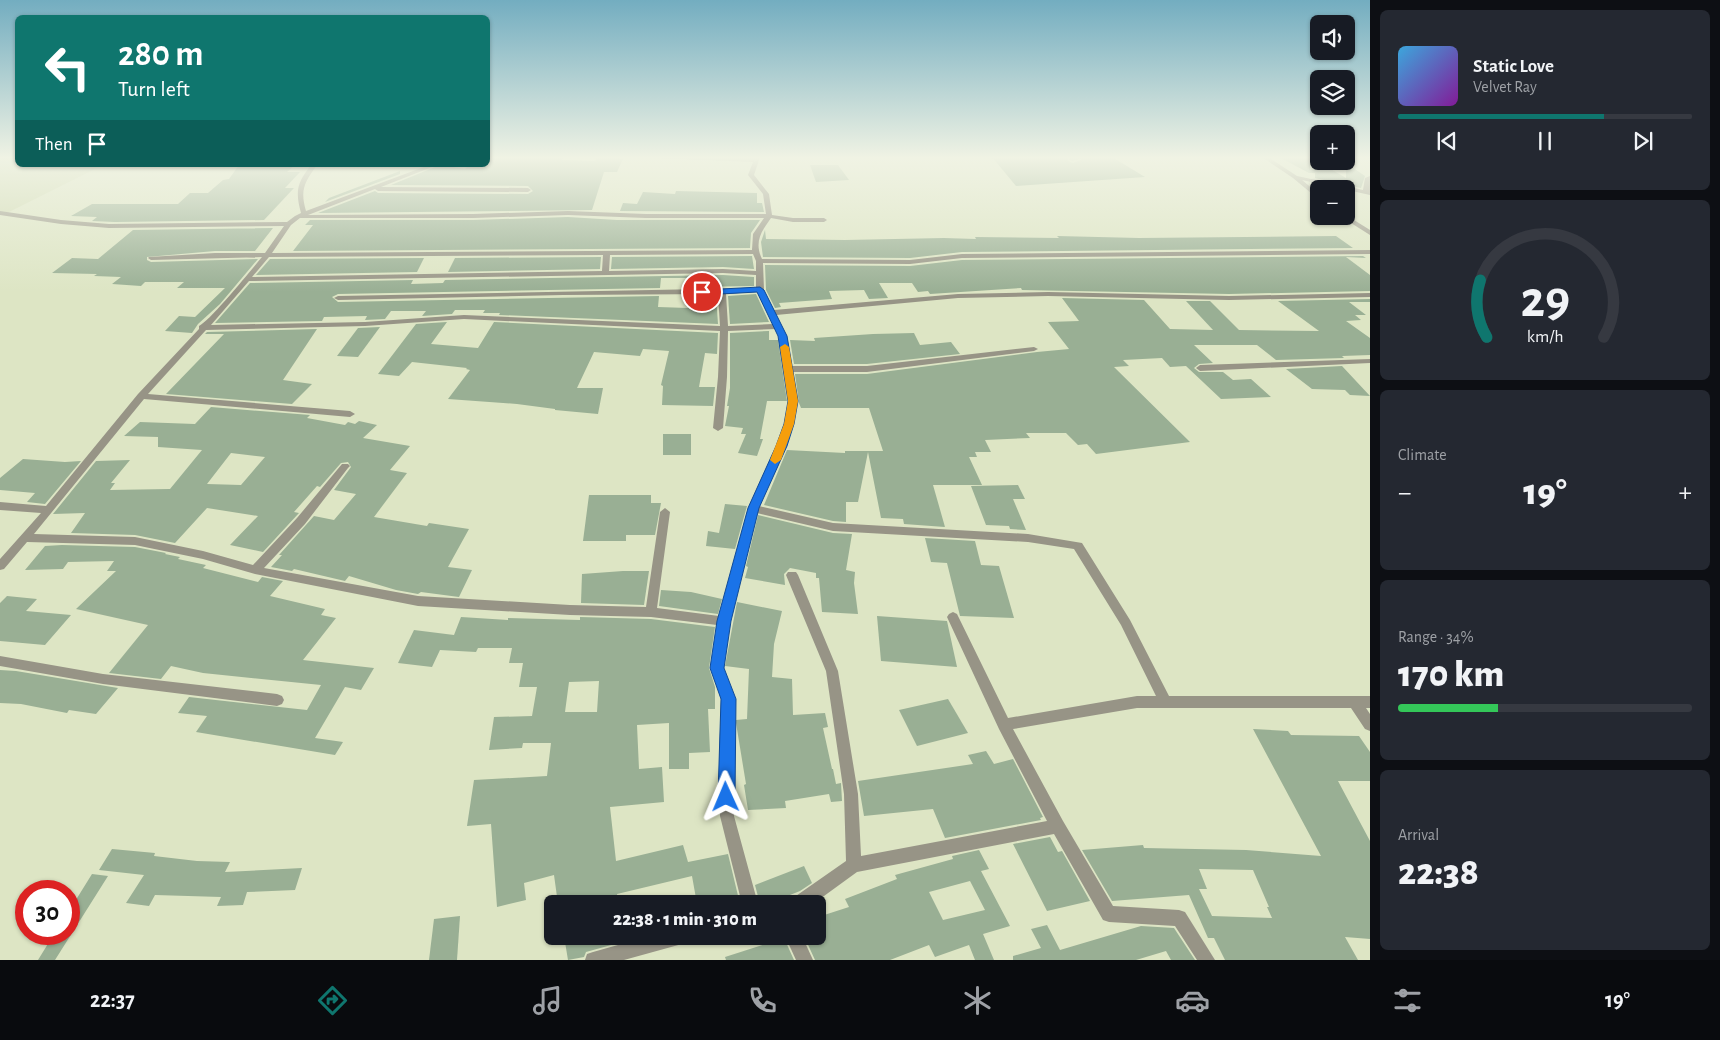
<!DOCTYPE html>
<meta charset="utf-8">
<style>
:root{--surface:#171b24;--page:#242831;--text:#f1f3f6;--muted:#9ea1a6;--line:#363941;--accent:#0f766e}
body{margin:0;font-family:"Alegreya Sans",sans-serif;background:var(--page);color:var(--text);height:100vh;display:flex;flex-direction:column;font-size:19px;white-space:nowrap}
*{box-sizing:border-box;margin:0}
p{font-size:16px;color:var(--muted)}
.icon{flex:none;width:28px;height:28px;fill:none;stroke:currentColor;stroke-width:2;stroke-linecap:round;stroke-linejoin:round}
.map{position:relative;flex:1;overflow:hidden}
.details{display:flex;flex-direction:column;gap:10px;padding:10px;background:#0d0f14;width:350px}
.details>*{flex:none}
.banner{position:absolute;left:15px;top:15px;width:475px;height:152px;border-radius:8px;box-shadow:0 1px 4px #0004;background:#0f766e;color:#fff;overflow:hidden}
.fabs{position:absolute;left:1310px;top:15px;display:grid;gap:10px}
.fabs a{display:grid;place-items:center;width:45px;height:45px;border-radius:8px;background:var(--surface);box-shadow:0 1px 4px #0004;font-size:25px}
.speed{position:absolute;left:15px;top:880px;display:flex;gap:10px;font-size:25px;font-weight:700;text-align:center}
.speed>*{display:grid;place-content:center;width:65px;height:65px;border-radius:50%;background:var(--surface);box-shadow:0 1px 4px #0004;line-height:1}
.speed .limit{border:8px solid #d22;background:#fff;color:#111}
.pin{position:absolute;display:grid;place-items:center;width:42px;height:42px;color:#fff;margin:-21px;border:2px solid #fff;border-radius:50%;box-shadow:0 1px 5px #0007}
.me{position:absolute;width:55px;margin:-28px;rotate:359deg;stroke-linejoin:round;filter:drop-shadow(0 0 4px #0008)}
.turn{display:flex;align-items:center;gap:18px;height:105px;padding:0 20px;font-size:22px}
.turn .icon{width:65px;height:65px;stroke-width:2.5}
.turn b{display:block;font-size:35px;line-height:42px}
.then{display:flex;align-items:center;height:48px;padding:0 20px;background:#0003;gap:10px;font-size:19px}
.big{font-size:38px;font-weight:800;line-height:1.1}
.details .widget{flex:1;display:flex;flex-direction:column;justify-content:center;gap:8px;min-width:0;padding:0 18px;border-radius:8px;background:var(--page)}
.details .dial{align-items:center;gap:0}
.dial svg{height:130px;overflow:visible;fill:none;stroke:var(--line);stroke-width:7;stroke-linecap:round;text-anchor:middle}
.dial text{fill:var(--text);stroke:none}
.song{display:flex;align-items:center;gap:15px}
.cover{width:60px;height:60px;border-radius:8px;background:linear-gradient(135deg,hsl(200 70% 55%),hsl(290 70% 35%))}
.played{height:5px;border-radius:2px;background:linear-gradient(90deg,var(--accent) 70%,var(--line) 70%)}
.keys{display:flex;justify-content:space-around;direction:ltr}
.heat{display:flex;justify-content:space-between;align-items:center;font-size:28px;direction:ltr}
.charge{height:8px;border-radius:4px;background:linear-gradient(90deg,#34c759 34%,var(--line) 0)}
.trip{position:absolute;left:544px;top:895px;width:282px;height:50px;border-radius:8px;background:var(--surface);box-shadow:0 1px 4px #0004;font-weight:800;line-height:50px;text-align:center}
.tabs{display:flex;height:80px;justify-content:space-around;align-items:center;background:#090b0e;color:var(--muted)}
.tabs .icon{width:35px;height:35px}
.tabs .on{color:var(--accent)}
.tabs b{font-size:22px;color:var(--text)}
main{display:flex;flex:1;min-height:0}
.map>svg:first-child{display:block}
</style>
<main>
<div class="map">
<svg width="1370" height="960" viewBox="0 0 1370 960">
<rect width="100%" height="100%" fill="#dde5c4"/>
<path fill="#cfd9b1" d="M0,157h17l1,8h85l-98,49 -5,-1z"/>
<g fill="#99af94" fill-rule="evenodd">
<path d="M488,157h75l-1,3 33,1 2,-3 26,1 -6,13h-13l-12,38 -274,3 57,-22 3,2 150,1 5,-3 -5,-5 -137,-1 49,-20 25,4 4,-4h19z"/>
<path d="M992,157h76v4l5,2 15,-6h24l33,20 -129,9z"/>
<path d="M1279,157h31l36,21v-15l19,13 -4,12 -46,-10v-5h-6z"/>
<path d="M239,165h56l-8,7h13l-15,16h9l-30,32 -149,2 -23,-1 5,-4 -26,-1 21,-12h86l12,-11h18l15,-13 6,-1z"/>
<path d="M810,165h28l11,15 -33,2z"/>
<path d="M400,171v3l-75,28 4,-4z"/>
<path d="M676,191l81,2v10h5l2,9 -144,-1 3,-8 14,1 6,-12 32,2z"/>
<path d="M568,217l49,3h143l-9,13 -1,15 -457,3 20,-26h-8l5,-5h163z"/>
<path d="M273,228l-18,23h-40l-68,6v3l4,2 107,-3 -38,45 -22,20 -6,9 -27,-2 14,-15 16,1 30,-29h-48l7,-6h-39l-4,4 -29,-2 9,-7 -27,-1 3,-2 -45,-1 20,-15 26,1 35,-29z"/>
<path d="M765,230l1,9 79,1 99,-2 32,1 -1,-2 84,1 -2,-2 82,2 197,-2 17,12 -391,4 -52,6 -147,-1 -2,-15z"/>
<path d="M752,256l2,13 -31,-2 -112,2 1,-12z"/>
<path d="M1363,256l3,2 -20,-1 24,18v16l-141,3 -207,-4 -1,-2 -91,6 -2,-3 -10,1 -6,-9h-33l9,15 -19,1 -5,-9 -35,1 3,8 -53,4 2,4 -6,1 -9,-18 -1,-25 145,1 52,-6z"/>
<path d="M601,257l-1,12 -152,3 7,-14z"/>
<path d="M424,258l-7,14 -161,3 14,-16z"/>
<path d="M723,275l31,2v9l-66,1v-9h-27l-1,10 -322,6 -6,3 6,5 321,-6 -1,11 30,1v-12h28l2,28 -219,-9 1,-2h-17l2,-3h-30l-3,4 -30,2 4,-5h-35l-6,8 -20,1 2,-4 -43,1 -2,4 -107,2 35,-40 163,-3 -2,4 32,-1 2,-3z"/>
<path d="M756,294l13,28 -39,2 -2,-28z"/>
<path d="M1062,298l82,2 26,29 43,1 -27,-29h24l29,29 80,1 -41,-30 92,-2v3h-21l17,13h-11l6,5 -15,1 24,17v17l-28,1 2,2 -68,2 -19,-15h-63l19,18 -14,1 -5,4 5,4h24l10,8 18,-1 20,18 -50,2 -35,-33 -16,1 -8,-9 -39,2 6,6 -15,1 76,75 -94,12 -9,-10 -9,1 -12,-12h-40l4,5 -45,2 6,12h-16l2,5h-8l13,28h-49l12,42 -41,-3 -1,-5 -22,-1 -13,-66 -10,50h-12v20l-13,-1 -69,-16 23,-55 58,3v-2h38l-14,-43h-68l-2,-5 -4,-29h72l170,-22 32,-3 -21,-27 31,-1z"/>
<path d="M447,322l-16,22 47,4 16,-26 224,11 -1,21 -12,-1 -6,34h16l-2,19 -51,-1 1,-19 -2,-1 8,-34 -26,-2 -3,7 -46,-4 -17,36h26l-5,26 -43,-4v-1l-38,-5 -69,-5 22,-29 -4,-1 1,-1 -55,-6 -13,14 -21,-2 38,-50z"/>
<path d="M380,327l-22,30 -21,-1 21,-28z"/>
<path d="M317,329l-34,51 29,4 -20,20 -126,-10 58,-60h-19l2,-2z"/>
<path d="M769,331v9h9l9,61h-20l-7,38h3l-6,17 -19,-3 8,-19h-5l2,-6 -18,-2 4,-20h-2l3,-18v-55z"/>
<path d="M914,333l6,12 31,-3 9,12 -93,10h-73l-4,-24 25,1 -1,-3 59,-4z"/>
<path d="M1342,366l28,30 -20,-1 -5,-5 -33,-1 -26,-20z"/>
<path d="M211,407l99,8 -3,3 38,7 3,-3 7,2 4,-3 18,4 -14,13 47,8 -20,24 17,3 -33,44 53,9 2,-3 40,6 -21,38 24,3 -13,27 -38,-5 -3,2 -22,-4 -47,-14 -4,5 -51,-12 -2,2 -21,-4 11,-12h-3l35,-39 20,4 22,-26 -22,-4 17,-23 -3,-5 -7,1 -21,24 -3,-1 -23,26 5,1 -36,39 -33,-7 28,-29 -51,-8 -32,35 -40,-8 -64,-2 14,-20 -32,1 43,-53 34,-1 -19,23h4l-5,7 60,-1 32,-39 -44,-3v-10l-34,-1 16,-14 55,2zM231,453l34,4 -24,28 -34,-1z"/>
<rect x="663" y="434" width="28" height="21"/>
<path d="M23,459l42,3 16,-1 -36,43 -18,-2 8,-9 -35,-3v-12z"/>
<path d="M1018,485l7,14h-12l13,31 -16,-1 -1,-3 -23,-1 -15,-39z"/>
<path d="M589,495h62v8h10l-6,32h-29v6h-43z"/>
<path d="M725,504l22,2 -12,43 -29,-3 2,-15 11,2z"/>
<path d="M758,515l75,18 19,1 -6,36 9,2 -1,11 4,31 -36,-2 -3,-34h-3v-5l-26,-5 -6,6 1,11 -40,-7 3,-11 -2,-1z"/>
<path d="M925,538l50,3 6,24 18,1 15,52 -54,-2 -13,-53 -16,-1z"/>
<path d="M62,545l73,2 31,6 -1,1 15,3 -2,2 28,6 -3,3 55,14 4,-5 21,4 -13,15 55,13 -4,6 15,3 -33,42 71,8 -13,22 -16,-3 -30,51 28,4 -8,13 -139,-23 11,-16 -29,-3 11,-16 118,13 14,-25 -118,-12 -32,-7 -10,13 -52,-6 39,-48 -72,-16 40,-38h-9l7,-10 -46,1 -5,7 -38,1 20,-24z"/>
<path d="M623,571h26l-5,34 -63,-2 1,-29z"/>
<path d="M661,590l30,2 31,7 -4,15 -59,-8z"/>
<path d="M7,596l30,3 -11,12 45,4 -26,30 -45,-4v-38z"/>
<path d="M737,602l45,9 -8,33 -2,33 20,2 1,36 32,-2 3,14 -5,1 9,41h1l3,15 5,-1 1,18 -11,1 -2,-8 -44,7 1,7 -38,2 -4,-25 2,-1 -10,-61v-3l11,-1 2,-50 -24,-3z"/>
<path d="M877,616l70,5 10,46 -76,-6z"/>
<path d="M461,617l47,3v-2l72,2v-3l71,2 64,8 -6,41 6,19v22h-7l2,43 -21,1v16h-20v-46l-32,2 2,44 23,-2 2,35 -54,5 6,54 67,-16 5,17 40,-8 12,50h-43l-5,-28 -75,18 2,10h-61l-4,-29 -30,8 2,17 -29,7 -6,-83 -24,2 7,-46 73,-4 4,-33h-28l-1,5 -33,2 5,-33 38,-1 5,-29h-18l4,-24h-14l3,-15h-34l-2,4 -36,-2 -8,17 -34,-4 16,-33 40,5zM599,681l-2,31h-32l4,-30z"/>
<path d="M0,670l16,1 102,17 -22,26 -27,-4 -2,3 -46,-9 -21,-1z"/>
<path d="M948,699l20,34 -51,13 -18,-36z"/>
<path d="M1253,729l35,2 3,4 68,1 11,16v29h-32l32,60v98l-25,-2 13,23h-133l-11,-22h-6l-19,-43 -77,6 -30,-51 61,-5 1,3 102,2 75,6zM1199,869l54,1 16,37h-2l5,11 -60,-2 -13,-27h8z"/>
<path d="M986,751l8,13 19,-5 30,58 -3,1 1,2 -96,18 -12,-29 -69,7 -6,-35 115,-17 -5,-9z"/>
<path d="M1050,837l8,15 4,-1 28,50 -43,10 -34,-67z"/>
<path d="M112,849l43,4 -1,3 43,5 33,1 -5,10 77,-4 -7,22 -48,2 -4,13 -26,1 4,-9 -66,-2 -6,11 -23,-3 18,-28 -45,-5z"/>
<path d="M979,850l10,19 -8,2 29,55 -27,8 11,26h-19l-6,-15 -34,12 -6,-12 -39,15h-75l-11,-24h14v-19l31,-10 -4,-8 52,-20 -2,-4 58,-16 -1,-3zM970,881l15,29 -42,10 -14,-28z"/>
<path d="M804,866l8,17 -12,8 -33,13h-7l-5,-19z"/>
<path d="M92,874l16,2 -53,84h-17l16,-26h15v-23z"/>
<path d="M460,916l-3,44h-28l5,-41z"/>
<path d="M1047,925l13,25 81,-24 33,2 21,32h-24l-5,-9 -30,9h-123v-4l28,-8 -10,-19z"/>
<path d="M564,936h76v1l-54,15 -2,5 -16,3z"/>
<path d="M784,938l10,22h-68l-1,-3z"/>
</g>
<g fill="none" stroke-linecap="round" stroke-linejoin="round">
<g fill="#979486" fill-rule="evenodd">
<path d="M635,157h123l1,3 -5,15 15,19 3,21 21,3h31l3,2 -3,2h-31l-22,-4c-10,14 -17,24 -9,41l148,1 52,-6 408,-4v4l-408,4 -52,6 -147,-1 1,27 10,20 184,-16 90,-2 181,4 141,-3v4l-141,3 -181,-4 -90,2 -182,17 11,21 5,30h75l167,-19 4,2 -4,2 -167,21h-74c1,9 5,21 4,31 -3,36 -23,70 -38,103l74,17 195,11 54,9 48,77 39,76h201v12h-4l4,6v17l-5,-2 -14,-21h-214l-124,21 50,92 50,85 66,4 6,2 30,48h-18l-22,-34 -66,-4 -6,-2 -49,-86 -197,38 -44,32h-22l2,-6 53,-37 -2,-67 -18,-123 -40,-96 2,-3h8l2,3 40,96 20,123 3,62 186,-35 -48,-92 -52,-112 2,-3 4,-2 4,2 51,104 129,-22h19l-35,-71 -47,-76 -46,-7 -195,-11 -76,-18 -27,108 -7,47 12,31 -2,60 1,57 24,88h-16l-22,-88 -1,-57 2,-60 -10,-31 6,-43 -66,-8 -81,-2 -152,-9 -163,-32 -52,-15 -68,-14 -108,-3 -23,27 -4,1v-11l41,-46 -41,-3v-8l46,4 92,-112 61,-65v-3c11,-5 53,-57 63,-69l-111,3 -3,-2 1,-1 66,-4h50l19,-27 -175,2 -48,-4 -61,-9v-4l61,9 48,4 178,-2 8,-6 6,-3c-6,-22 -4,-30 10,-48h6c-13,18 -17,25 -11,46l123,-46h8l-56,22 147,1 3,2 -3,2 -150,-1 -3,-2 -67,26 165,-1 95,-3 78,3h120l-3,-20 -15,-19 5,-13zM568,215l78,3h118l-11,16 -1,16 -480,3 19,-28 9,-7h173zM753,254l3,7v10l-33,-2 -114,2 1,-16zM603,255l-1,16 -350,6 17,-20zM723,273l33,2v13l-418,8 -4,2 4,2 225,-5 155,-1 2,32 -256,-11 -99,7 -154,3 38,-44zM757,292l16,32 -45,2 -2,-32zM464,319l256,12 -2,46 -5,51 5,3 5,-3 4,-51 1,-46 47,-2 4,7 10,65 -5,23 -8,22 -28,62 -29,108 -62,-8 13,-96 -5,-4 -5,4 -14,95 -76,-2 -152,-9 -154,-28 41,-44 43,-56 2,-2 -2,-2h-6l-45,54 -44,47 -50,-14 -68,-14 -101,-3 110,-135 206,18 5,-3 -5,-3 -202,-17 58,-64 159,-4z"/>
<path d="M1072,157h14l-14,4 -3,-2z"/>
<path d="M1262,157h6l29,19 66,14 2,-12 5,-2v19l-68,-15 17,14v5l-2,-1 -24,-20z"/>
<path d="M1346,215l24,15v5l-30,-19z"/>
<path d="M1370,359v4l-170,8 -4,-3 4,-3z"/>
<path d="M0,656l103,18 174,20 5,2 2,4 -2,4 -5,2 -174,-22 -103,-18z"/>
<path d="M650,936h40l-2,6 -6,2 -58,16h-39l2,-6 6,-2z"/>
<path d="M785,936h17l11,24h-17z"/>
</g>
</g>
<linearGradient id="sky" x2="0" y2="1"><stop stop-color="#73adc0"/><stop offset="0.54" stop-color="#f0f3e4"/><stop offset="1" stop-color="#f0f3e4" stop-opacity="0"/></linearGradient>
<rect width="1370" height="292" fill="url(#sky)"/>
<path fill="#1a73e8" stroke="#114b97" d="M760,287l4,3 23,46 11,65 -4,23 -7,22 -28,62 -28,113 -7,47 12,31 -1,98 -3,5 -6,3 -5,-3 -3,-5 3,-98 -11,-31 7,-47 31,-113 28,-62 8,-22 4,-23 -10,-65 -21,-44 -55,3 -4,-3 4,-2z"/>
<path fill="#f59e0b" d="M785,344l4,3 9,54 -4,23 -13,36 -6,4 -5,-4 14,-36 4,-23 -8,-54z"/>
</svg>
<div class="fabs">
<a><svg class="icon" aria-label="sound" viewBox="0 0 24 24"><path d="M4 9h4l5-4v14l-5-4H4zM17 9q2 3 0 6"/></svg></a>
<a><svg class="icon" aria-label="layers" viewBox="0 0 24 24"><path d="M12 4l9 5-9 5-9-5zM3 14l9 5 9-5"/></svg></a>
<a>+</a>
<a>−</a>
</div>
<div class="speed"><div class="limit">30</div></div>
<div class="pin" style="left:702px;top:292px;background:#d93025"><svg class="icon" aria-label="arrive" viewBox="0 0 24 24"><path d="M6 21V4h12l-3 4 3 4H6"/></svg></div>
<svg class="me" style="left:726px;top:797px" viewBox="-20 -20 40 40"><path d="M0-17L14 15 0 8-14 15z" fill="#1a73e8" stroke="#fff" stroke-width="4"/></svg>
<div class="trip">22:38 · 1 min · 310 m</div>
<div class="banner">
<div class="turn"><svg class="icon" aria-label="left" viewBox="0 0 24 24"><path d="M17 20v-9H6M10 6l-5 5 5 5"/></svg><div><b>280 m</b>Turn left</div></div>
<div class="then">Then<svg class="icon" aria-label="arrive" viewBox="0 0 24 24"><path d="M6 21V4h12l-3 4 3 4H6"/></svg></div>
</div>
</div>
<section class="details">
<div class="widget">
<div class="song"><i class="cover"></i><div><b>Static Love</b><p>Velvet Ray</p></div></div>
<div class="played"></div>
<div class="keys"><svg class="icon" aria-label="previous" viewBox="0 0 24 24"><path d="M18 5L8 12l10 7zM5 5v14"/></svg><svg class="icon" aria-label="pause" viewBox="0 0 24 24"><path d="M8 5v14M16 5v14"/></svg><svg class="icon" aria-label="next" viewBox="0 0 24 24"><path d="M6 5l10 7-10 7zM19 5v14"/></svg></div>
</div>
<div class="widget dial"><svg viewBox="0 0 100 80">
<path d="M14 69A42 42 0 1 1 86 69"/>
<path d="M14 69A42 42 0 0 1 10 34" stroke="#0f766e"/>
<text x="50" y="56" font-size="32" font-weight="700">29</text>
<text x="50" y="72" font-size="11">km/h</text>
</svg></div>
<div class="widget"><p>Climate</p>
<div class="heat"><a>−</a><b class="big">19°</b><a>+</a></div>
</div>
<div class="widget"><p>Range · 34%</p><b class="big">170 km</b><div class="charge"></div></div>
<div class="widget"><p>Arrival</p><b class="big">22:38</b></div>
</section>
</main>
<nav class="tabs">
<b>22:37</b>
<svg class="icon on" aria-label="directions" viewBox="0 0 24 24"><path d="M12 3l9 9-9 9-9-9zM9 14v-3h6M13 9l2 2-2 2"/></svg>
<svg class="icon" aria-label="music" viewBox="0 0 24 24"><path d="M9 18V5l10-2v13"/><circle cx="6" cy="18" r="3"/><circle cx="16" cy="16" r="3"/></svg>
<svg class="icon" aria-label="phone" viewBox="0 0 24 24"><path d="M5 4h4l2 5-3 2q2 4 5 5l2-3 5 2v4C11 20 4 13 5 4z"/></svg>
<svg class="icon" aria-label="climate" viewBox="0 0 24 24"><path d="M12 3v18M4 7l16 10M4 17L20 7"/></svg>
<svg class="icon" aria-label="car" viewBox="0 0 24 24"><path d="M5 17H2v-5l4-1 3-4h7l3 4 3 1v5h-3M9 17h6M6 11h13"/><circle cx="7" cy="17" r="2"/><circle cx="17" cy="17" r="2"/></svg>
<svg class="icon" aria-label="filters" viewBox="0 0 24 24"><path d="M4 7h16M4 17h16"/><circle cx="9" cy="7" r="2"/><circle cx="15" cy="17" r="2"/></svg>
<b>19°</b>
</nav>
